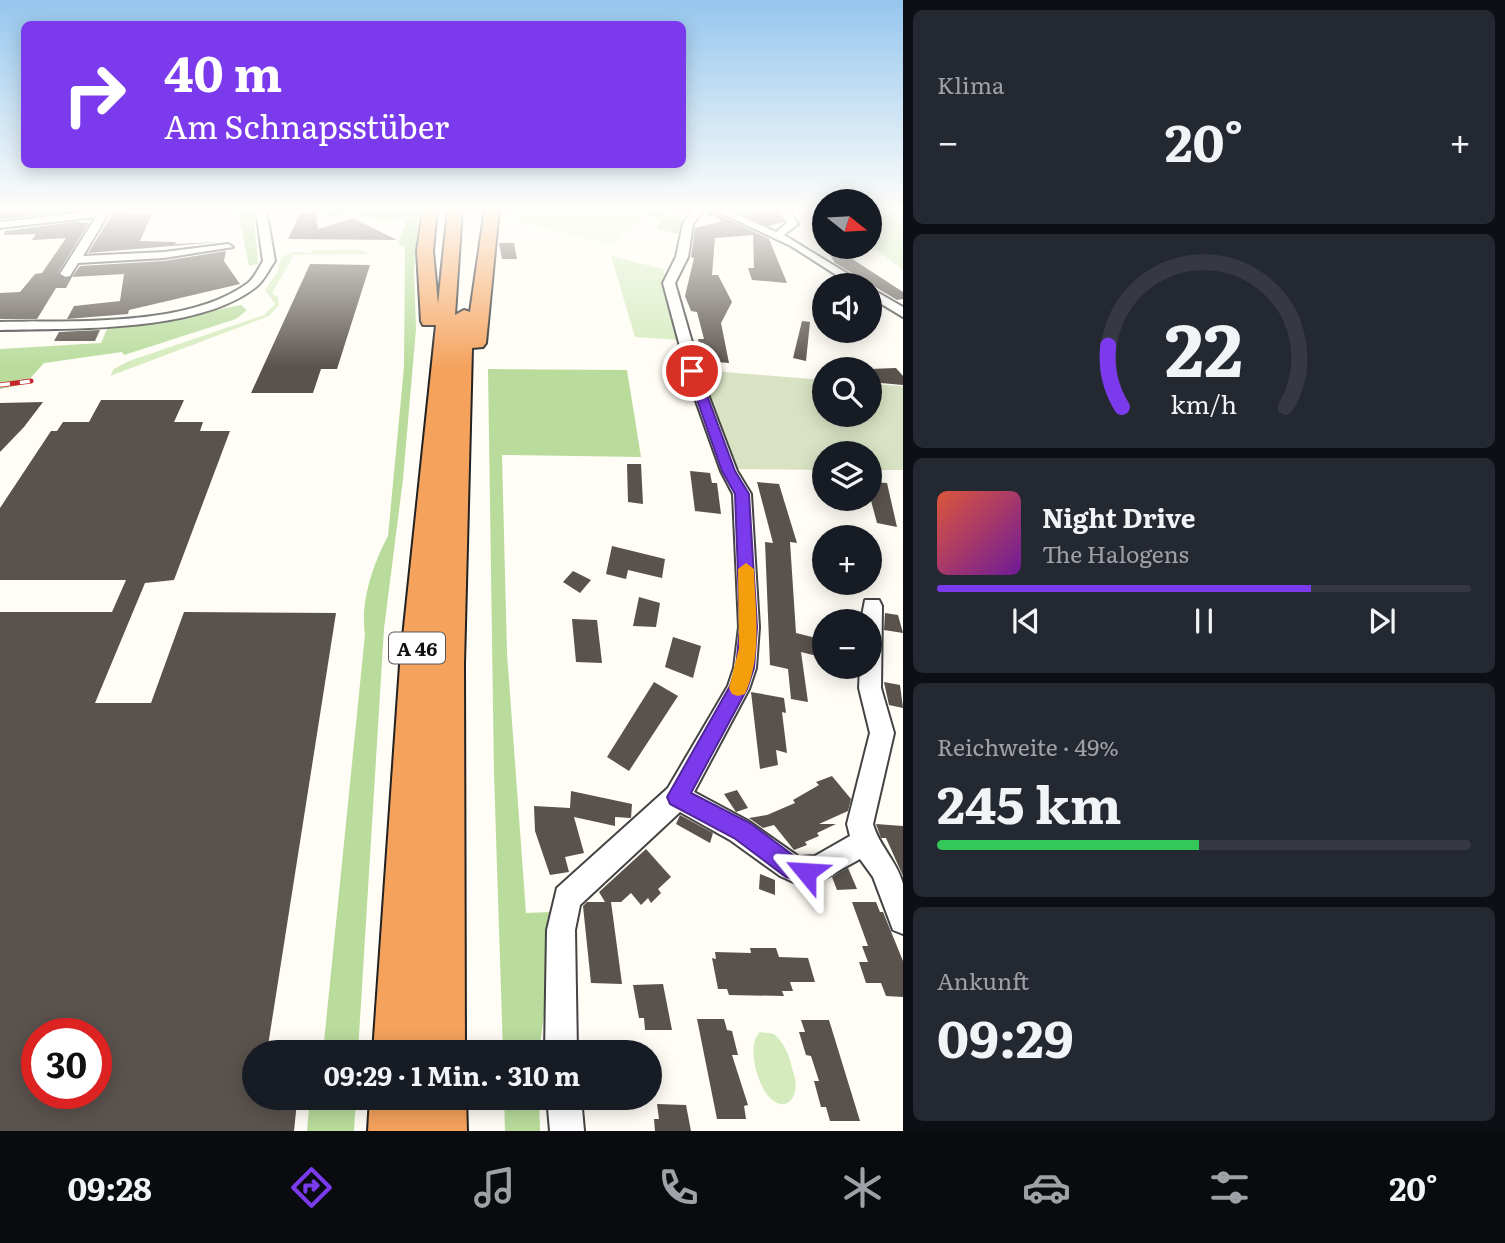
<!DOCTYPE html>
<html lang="de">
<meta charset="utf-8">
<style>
:root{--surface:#171b24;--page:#242831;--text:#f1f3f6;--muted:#9ea1a6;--line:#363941;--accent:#7c3aed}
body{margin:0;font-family:Literata,serif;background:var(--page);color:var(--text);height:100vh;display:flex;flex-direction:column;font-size:26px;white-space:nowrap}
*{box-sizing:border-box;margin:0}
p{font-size:23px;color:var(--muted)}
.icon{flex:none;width:38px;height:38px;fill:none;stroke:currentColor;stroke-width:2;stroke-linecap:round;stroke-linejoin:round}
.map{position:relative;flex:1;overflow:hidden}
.details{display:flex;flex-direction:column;gap:10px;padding:10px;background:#0d0f14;width:602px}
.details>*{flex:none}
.top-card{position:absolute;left:21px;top:21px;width:665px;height:147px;border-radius:10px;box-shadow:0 4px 18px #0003;background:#7c3aed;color:#fff;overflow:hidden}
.needle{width:46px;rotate:108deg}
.tools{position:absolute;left:812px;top:189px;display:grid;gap:14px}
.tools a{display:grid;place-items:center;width:70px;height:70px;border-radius:50%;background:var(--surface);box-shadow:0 4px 18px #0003;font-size:35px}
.speed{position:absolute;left:21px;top:1018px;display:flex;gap:14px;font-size:35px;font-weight:700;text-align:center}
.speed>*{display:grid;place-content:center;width:91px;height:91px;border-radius:50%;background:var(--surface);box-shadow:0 4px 18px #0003;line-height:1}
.speed .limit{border:10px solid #d22;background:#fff;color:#111}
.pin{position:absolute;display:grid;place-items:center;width:60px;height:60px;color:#fff;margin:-30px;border:4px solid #fff;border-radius:50%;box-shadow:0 2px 7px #0007}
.me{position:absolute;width:77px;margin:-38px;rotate:297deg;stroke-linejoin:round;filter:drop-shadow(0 0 5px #0008)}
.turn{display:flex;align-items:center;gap:24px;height:147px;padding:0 28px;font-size:32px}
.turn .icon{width:91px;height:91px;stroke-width:2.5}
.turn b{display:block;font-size:49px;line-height:60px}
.big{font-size:52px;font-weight:700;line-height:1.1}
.details .widget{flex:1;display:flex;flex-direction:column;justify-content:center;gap:10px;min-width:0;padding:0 24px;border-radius:10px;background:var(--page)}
.details .dial{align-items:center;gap:0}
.dial svg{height:182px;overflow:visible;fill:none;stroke:var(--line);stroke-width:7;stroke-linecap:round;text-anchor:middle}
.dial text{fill:var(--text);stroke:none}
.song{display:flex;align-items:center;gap:21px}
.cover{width:84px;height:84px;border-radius:10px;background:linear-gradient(135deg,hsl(10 70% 55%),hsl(280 70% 35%))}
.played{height:7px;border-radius:4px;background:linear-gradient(90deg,var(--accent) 70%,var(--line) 70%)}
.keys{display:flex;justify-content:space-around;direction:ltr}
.heat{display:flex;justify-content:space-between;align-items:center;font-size:38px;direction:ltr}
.charge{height:10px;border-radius:5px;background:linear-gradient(90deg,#34c759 49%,var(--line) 0)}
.trip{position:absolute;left:242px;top:1040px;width:420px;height:70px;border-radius:35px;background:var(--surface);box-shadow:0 4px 18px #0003;font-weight:700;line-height:70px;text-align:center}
.tabs{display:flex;height:112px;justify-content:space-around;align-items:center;background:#090b0e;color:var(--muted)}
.tabs .icon{width:49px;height:49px}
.tabs .selected{color:var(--accent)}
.tabs b{font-size:32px;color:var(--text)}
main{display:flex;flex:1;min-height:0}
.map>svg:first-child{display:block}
</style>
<main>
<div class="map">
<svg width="903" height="1131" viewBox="0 0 903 1131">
<rect width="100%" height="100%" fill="#fffdf5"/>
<g fill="#d5ebbd">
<path d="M870,209h33v61l-33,-25z"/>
<path d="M313,250h47l11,4 -77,1 -22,38 6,4 1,8 -10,11 -159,60 4,-7 15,-8 135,-46 11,-11 -10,-14 12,-17 4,-16 15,-6 15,2z"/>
<path d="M611,256l52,13 16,71 -44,-3z"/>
<path d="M760,1032l14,2c14,12 16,27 21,44 4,18 -8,36 -25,20 -13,-13 -24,-53 -10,-66z"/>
</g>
<g fill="#b9dc9c">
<path d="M238,209h15l5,55 -9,2z"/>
<path d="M419,209l-5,61 2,59 -13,150 -19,150 -26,423h-35l42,-418c-5,-32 8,-70 23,-98l16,-169 1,-120 -7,-3 10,-27 -23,4 -29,-6 -30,1 -1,-6z"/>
<path d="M625,209h30l31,10 -4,16 -25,-6 3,-5 -3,-6z"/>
<path d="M241,305l6,5 -11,9 -112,36 -2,-3 -78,11 -19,21 -25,5v-40l101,-6 8,-19 67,-6z"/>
<path d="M488,369l139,1 14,87 -139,-2 5,198 19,260 26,-1 3,25 -16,115h-36l-9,-278z"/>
<path d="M356,1097l-2,34h-47l3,-33z"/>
<path d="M504,1097h35l1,34h-35z"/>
</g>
<path fill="#d9e3c4" d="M712,371l112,9v35h46v-31l33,2v84h-33v-17h-46v17l-88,-1 -38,-93 13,-1z"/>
<path fill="#e6f2cf" d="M518,209h91l33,8 -30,28 -107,-27z"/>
<g fill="#5a524d" fill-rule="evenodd">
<path d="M0,209h73v2l-73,8z"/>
<path d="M131,209l-2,6 23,-1 -12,27 36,1 -1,2 45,-2 -132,11 27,-43z"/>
<path d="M707,209l62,30 18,44 -35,-3 -4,-12h6l-1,-33 -38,3 -3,37h6l14,27 -11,21 8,40 -26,-2 -5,-22h6l-7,-27 -6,-1 -6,-15 9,-38 -3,-1 4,-29 28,-7 -18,-8z"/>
<path d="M733,209l43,2 8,11 -16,4z"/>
<path d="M316,212l2,17 35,-11 44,22 -109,-1 12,-26z"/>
<path d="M74,222l15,1 -31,50 7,6 7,-2 -6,11h-10l-19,31h-37v-26l20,-1 15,-18 7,-1 24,-35 -34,2 4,-6 -32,1 1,-4z"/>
<path d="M499,243h15l3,16h-15z"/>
<path d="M226,251l-2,10 16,23 -111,26 -1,4 -61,5 7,-13 46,-5 4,-27 -52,3 8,-11 84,-5z"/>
<path d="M840,251l63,41v7l-6,1 -62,-37 -6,-10z"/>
<path d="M310,264l60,1 -33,104h-16l-8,24h-62z"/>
<path d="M802,321l8,1 -4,39 -13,-3z"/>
<path d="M100,330l-5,11h-41l5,-9z"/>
<path d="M896,368l7,8v9l-33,-3v-13z"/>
<path d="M101,400h83l-10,22h29l-3,9h30l-56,149 -29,3 -50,120h56l33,-91 152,1 -69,439h-13v45h8v5h35l-3,29h-294v-519h112l14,-32h-126v-72l51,-77h6l6,-9h26zM37,1034h59v60h-59z"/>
<path d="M43,402l-19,25 -24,25v-49z"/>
<path d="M627,464h14l2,40 -15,-2z"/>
<path d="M690,471l20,2 2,10h5l4,31 -26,-3z"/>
<path d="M757,482l22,2 18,59 -7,-1 6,91 24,6 1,18 -20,-5 7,50 -17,-3 -3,-30 -18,-4 -5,-123 8,1z"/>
<path d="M870,482l17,1 10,44 -20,-4 -7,-26z"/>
<path d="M612,546l53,13 -3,19 -34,-8 -2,9 -20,-5z"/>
<path d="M573,571l18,9 -11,13 -17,-11z"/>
<path d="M639,597l21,6 -4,24 -23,-1z"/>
<path d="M885,613l13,2 5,18 -19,-3z"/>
<path d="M572,619l25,1 5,43 -26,-1z"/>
<path d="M673,637l28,9 -8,32 -28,-11z"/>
<path d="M654,682l24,14 -49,75 -22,-14z"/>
<path d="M884,682l16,3 3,23 -14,-3z"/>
<path d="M751,692l33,6 2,15 -4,-1 5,41 -11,-3 2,15 -18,4z"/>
<path d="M832,776l19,23 -3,12 -29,13h17l-19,9 2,3 -14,6 2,3 -13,5 -20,-25 -11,3 -14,-10 18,-3 28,-12 -2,-3 26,-15 -3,-3z"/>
<path d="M737,790l11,18 -12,4 -12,-18z"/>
<path d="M571,791l61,13 -1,14 -16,-1v9l-41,-9 10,36 -19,4 4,15 -19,3 -15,-44 -1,-25 36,2z"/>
<path d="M680,815l33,18 -3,10 -34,-19z"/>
<path d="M876,824l27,2v50l-17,-38h-5z"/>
<path d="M646,849l25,28 -13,12 3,4 -10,10 -3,-5 -7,7 -10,-12 -10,9h-10l11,82 -31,-1 -8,-77 4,-4h18l-6,-10z"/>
<path d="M848,868l9,21 -20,1 -5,-13z"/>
<path d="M760,874l15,6v15l-16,-6z"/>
<path d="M852,902h24l4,10h3l20,49v36l-17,-1 -5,-13h-15l-7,-21h9l-6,-16h6z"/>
<path d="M750,948h26l3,9 29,1 7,24h-25l3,9h-11l2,5 -55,-1 -2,-6h-9l-6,-31 4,1 -1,-7 36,1z"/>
<path d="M663,984l9,46h-27l-1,-12h-5l-6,-33z"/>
<path d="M697,1019h27l3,11 5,1 6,24h-6l16,50 -4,1 2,13h-29z"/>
<path d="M801,1020h28l31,101h-30l-4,-14h-5l-7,-26h5l-8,-25 -5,-1 -7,-23h6z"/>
<path d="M657,1104l29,1 5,26h-36l-1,-12h5z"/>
</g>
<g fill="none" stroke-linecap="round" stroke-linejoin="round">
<g stroke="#444" stroke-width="4">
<g id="minor">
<path d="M111,209l-28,47 81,-4 64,-8 5,3 -69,11 -86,5 -8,13 -4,1 -6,-3 36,-57 -96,11v-6z"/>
<path d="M256,209h10l9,52c-6,8 -11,20 -19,26 -58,46 -184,41 -256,43v-8c73,-2 187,6 248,-39 6,-5 11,-15 15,-22z"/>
<path d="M693,209h12l-12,15 -5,33 -13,26 29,101 33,87 14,23 8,133 -3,41 -7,21 -55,103 54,29 51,36 16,-1 35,-20 -3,-12 23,-91 -11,-45 1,-21h10v-46h-9l4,-21h14l3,6 -1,82 13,45 -21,91c6,22 24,37 30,60 0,15 0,35 0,50l-10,-4 -20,-53 -13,-18 -38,21 -24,4 -18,-8 -50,-36 -50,-28 -100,93 -5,25 2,122h-32l2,-122 10,-42 111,-100 60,-102 6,-18 5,-41 -6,-133 -12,-23 -31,-87 -27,-101 13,-26 7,-33z"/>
<path d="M712,209h14l50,23 11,-9 -9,-14h10l10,15 -14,11 82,50h-14l-61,-39z"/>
<path d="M870,288l33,19v10l-33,-20z"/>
<path d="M547,1097h34l3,34h-34z"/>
</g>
</g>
<g stroke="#222" stroke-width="4">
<g id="highway">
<path d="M423,209h14l-4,42 5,53 10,-95h14l-7,106 9,-5 6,2 15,-103h14l-13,134 -3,4 -11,1 -8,316 1,388h-92l27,-387 36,-340h-13l-2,-4 -4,-70z"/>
<path d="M370,1097h96l1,34h-99z"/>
</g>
</g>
<use href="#minor" fill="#fff" fill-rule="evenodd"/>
<use href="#highway" fill="#f5a25d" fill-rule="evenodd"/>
<g stroke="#c4262e" stroke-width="5">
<path id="rail" d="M0,385l31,-4"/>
</g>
<use href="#rail" stroke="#fff" stroke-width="3.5" stroke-dasharray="10" stroke-linecap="butt"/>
</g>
<linearGradient id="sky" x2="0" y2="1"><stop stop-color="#95c6ee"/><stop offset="0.57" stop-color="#fffefa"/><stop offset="1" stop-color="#fffefa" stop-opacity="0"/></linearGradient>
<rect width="903" height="368" fill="url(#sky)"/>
<path fill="#7c3aed" stroke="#51269a" stroke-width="2" d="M692,367l6,4 37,100 14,23 8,133 -3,41 -7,21 -56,104 59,30 48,36 16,5 3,8 -3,7 -8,4 -20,-6 -52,-39 -64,-34 -3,-7 63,-111 6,-18 4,-41 -5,-133 -13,-23 -35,-100z"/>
<path fill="#f59e0b" d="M746,563l8,6c1,41 9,86 -9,125l-7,2 -6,-2 -3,-6 10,-40 -1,-79z"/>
<g text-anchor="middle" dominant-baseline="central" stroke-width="7" stroke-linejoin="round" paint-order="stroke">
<rect fill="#fff" stroke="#585858" stroke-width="2" x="389" y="632.5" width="56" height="31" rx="5"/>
<g font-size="19" font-weight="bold" fill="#111">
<text x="417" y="648">A 46</text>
</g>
</g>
</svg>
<div class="tools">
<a><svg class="needle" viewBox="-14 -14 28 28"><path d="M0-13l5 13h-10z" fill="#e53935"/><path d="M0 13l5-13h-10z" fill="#9ea1a6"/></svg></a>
<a><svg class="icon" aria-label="sound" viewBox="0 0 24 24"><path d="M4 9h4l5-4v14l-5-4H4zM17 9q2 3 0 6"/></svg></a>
<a><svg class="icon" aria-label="search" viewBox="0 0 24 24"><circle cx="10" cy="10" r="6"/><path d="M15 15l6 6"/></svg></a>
<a><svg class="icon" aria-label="layers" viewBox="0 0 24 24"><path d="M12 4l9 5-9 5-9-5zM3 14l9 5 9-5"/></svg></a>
<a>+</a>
<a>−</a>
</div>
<div class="speed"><div class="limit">30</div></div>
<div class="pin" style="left:692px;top:371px;background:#d93025"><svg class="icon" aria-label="arrive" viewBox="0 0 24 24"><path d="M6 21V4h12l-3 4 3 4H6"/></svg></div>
<svg class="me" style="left:806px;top:872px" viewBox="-20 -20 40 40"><path d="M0-17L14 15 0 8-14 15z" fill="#7c3aed" stroke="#fff" stroke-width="4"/></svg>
<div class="trip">09:29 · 1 Min. · 310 m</div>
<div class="top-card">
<div class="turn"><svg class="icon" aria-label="right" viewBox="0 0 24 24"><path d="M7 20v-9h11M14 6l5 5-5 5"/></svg><div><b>40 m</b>Am Schnapsstüber</div></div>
</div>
</div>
<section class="details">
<div class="widget"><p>Klima</p>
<div class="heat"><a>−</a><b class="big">20°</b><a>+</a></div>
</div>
<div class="widget dial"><svg viewBox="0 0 100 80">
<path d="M14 69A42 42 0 1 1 86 69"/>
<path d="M14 69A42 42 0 0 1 8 42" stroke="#7c3aed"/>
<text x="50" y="56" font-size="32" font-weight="700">22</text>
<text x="50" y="72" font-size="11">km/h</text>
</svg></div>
<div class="widget">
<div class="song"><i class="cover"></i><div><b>Night Drive</b><p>The Halogens</p></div></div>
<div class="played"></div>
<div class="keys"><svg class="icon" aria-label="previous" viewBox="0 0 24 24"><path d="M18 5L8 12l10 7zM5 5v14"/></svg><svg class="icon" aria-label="pause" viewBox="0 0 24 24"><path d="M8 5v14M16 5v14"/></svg><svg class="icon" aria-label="next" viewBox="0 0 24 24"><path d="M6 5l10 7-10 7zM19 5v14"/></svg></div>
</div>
<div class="widget"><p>Reichweite · 49%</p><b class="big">245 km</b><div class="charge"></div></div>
<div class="widget"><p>Ankunft</p><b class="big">09:29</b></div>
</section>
</main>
<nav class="tabs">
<b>09:28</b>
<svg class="icon selected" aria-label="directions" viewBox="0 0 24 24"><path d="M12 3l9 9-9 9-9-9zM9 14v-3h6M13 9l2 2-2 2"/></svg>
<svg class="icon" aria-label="music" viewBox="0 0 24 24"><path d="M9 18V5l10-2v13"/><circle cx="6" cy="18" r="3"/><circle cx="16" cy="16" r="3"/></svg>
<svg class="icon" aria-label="phone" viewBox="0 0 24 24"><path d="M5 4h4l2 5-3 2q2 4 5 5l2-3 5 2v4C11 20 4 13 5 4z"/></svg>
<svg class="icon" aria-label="climate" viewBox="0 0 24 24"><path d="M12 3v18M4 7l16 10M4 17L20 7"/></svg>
<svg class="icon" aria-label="car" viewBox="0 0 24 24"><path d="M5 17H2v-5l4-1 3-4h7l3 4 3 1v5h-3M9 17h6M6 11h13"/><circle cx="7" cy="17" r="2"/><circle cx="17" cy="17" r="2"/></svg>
<svg class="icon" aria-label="filters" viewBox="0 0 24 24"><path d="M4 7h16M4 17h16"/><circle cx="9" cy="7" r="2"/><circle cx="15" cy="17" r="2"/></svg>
<b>20°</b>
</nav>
